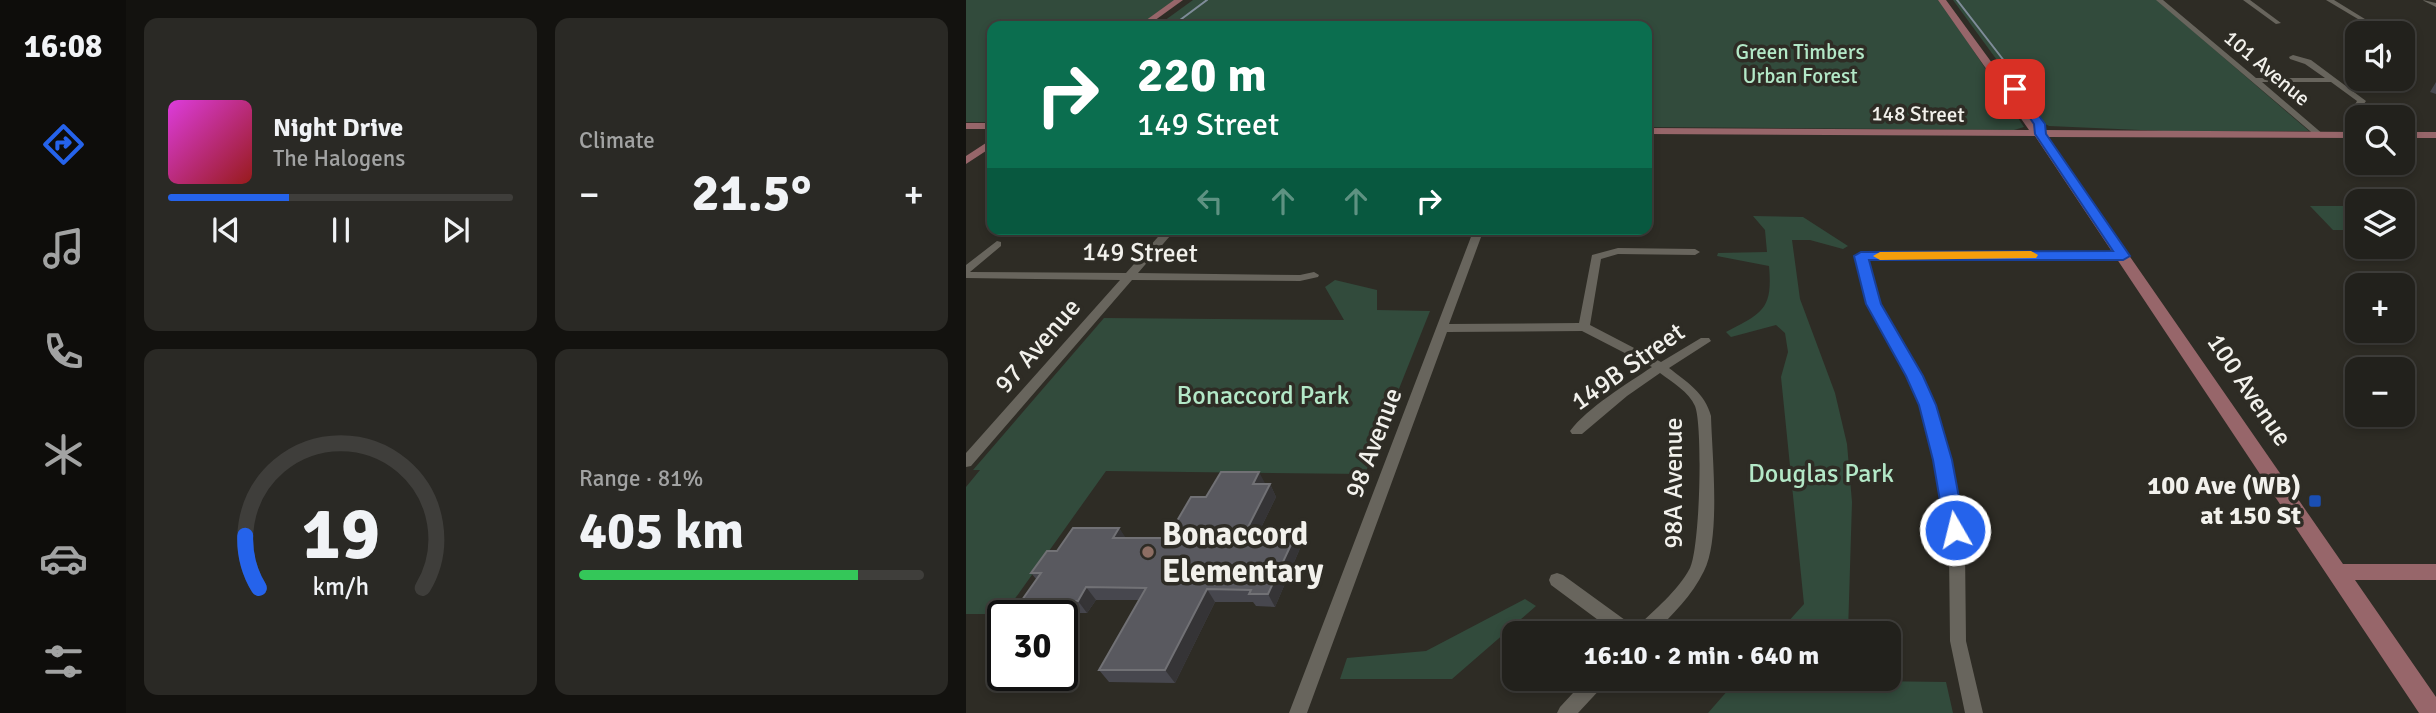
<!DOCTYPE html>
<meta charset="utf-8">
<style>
:root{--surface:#22211c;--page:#2a2925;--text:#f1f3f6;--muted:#a2a3a3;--line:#3f3e3b;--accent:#2563eb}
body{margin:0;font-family:Signika,sans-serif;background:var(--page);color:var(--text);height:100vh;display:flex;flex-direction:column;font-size:26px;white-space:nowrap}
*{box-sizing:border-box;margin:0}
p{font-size:23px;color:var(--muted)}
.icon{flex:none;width:38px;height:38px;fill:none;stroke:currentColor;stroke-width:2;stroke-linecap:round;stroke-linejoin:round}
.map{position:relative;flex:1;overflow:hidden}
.panel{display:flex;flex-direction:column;gap:18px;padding:18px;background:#13120f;width:840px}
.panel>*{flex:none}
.banner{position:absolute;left:21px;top:21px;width:665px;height:214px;border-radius:14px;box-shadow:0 4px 10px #0003,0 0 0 2px var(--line);background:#0b6e4f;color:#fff;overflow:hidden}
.buttons{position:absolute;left:1379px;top:21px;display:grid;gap:14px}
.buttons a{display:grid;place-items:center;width:70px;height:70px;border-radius:14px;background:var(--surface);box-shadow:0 4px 10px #0003,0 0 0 2px var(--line);font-size:35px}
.speed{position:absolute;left:21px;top:600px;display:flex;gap:14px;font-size:35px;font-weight:700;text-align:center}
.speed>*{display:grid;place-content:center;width:91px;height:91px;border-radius:50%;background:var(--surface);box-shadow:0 4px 10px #0003,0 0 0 2px var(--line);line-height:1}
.speed .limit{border:4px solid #111;border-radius:10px;background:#fff;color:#111}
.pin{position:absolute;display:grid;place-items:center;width:60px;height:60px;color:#fff;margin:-30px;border-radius:14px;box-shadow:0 4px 10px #0006}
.me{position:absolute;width:77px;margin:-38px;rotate:352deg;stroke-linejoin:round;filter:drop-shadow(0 0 5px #0008)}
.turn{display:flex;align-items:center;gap:24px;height:147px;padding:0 35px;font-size:32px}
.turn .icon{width:91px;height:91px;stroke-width:2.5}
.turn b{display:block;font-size:49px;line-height:60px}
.lanes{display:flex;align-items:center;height:66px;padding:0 35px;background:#0003;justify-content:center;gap:35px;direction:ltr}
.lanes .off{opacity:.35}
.big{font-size:52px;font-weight:800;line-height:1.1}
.panel .widget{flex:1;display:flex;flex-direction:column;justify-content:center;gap:10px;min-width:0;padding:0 24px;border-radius:14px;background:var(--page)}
.panel .dial{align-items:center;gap:0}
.dial svg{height:182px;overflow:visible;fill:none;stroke:var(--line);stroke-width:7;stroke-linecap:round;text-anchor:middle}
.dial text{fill:var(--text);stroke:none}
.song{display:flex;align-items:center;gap:21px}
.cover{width:84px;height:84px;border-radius:10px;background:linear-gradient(135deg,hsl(300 70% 55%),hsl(0 70% 35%))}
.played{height:7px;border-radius:4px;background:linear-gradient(90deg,var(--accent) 35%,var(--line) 35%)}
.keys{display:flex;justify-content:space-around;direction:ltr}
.heat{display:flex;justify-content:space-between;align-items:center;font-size:38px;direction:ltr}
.charge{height:10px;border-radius:5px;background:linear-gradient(90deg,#34c759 81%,var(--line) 0)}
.panel .tiles{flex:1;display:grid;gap:18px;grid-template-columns:repeat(2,1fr)}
.trip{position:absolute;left:536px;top:621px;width:399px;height:70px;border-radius:14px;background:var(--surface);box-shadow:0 4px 10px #0003,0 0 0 2px var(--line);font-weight:800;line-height:70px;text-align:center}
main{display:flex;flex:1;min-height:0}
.menu{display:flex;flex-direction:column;width:126px;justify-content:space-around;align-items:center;background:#0e0d0b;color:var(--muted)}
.menu .icon{width:49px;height:49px}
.menu .on{color:var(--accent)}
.menu b{font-size:32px;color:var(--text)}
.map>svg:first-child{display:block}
</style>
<main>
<nav class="menu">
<b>16:08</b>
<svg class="icon on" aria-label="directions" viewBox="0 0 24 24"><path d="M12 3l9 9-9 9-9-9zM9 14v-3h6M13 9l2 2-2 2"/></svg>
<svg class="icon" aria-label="music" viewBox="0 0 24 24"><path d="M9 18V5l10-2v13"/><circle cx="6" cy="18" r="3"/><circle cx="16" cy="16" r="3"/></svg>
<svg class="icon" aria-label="phone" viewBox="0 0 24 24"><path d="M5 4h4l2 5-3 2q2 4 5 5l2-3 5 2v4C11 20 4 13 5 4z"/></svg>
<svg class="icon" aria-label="climate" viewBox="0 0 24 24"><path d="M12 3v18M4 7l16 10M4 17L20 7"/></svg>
<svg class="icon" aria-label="car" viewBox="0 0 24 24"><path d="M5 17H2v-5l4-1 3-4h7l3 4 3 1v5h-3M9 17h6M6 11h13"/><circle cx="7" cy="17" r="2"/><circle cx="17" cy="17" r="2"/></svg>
<svg class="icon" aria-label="filters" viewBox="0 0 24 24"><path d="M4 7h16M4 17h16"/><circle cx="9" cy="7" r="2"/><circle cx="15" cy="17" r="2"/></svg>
</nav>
<section class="panel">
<div class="tiles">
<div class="widget">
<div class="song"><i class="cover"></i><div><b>Night Drive</b><p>The Halogens</p></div></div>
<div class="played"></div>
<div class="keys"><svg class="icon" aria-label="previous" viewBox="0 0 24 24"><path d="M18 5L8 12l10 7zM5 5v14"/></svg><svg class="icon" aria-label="pause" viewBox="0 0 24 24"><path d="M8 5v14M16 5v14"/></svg><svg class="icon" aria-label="next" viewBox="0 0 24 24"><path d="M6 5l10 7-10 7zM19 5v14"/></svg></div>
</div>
<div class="widget"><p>Climate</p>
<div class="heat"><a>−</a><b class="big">21.5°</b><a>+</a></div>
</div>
<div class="widget dial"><svg viewBox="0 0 100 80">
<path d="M14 69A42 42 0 1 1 86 69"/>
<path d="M14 69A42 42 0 0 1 8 46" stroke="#2563eb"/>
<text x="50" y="56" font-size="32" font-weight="700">19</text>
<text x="50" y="72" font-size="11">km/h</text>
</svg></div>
<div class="widget"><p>Range · 81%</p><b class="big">405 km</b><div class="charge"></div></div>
</div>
</section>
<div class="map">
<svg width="1470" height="713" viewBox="0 0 1470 713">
<rect width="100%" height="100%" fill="#2e2c25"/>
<g fill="#324b3c">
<path d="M0,0h210l-37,26h-147v96h-26z"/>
<path d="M227,0h747l84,127 -10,3 -367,-3v-101h-490z"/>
<path d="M987,0h204l152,131h-146l-114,-5 -6,-3z"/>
<path d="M1344,206h47v24h-24z"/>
<path d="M787,216l50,1 45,29 -5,3 -33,-9h-18l8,59 35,94 12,51 5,58 -4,131h-70l26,-29 -23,-227 7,-25 -3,-19 -9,-8 -45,12 -5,-5c36,-19 47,-22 43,-66l-52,-10 1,-3 49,-1 -2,-22z"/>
<path d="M369,280l42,10v20l53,1 -65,163 -259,-3 -102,143h-38v-127l14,-17h-7l131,-152 240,2 -19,-33z"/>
<path d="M559,599l11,7 -84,73h-112l7,-21 79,-7z"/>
<path d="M751,679l229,3 7,31h-245l21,-24z"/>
</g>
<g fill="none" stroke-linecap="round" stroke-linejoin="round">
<g stroke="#7f8c99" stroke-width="2">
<path d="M991,0l48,62"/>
<path d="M206,26l35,-26"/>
</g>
<g fill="#68655d" fill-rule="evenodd">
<path d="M1190,0h7l93,78h69l-20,-14 -15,-5 -1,-2 4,-2 18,5 55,41 -5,7h-6l-1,-2 3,-5 -26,-19h-69l62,53 -7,2z"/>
<path d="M1277,0h7l31,23 -5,1z"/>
<path d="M1360,0h8l39,24 -5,1z"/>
<path d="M1457,0l13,3v4l-12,-6z"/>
<path d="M199,229h11l-38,44 162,2 14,-3 5,3 -1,2 -18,4 -168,-1 -161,186 -5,1v-14l154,-173 -154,-2v-13l31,-24 4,1v4l-31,26 156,1z"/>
<path d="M508,229h10l-35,95 130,-1 13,-68 26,-7 77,1 5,3 -5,3 -77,-1 -17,5 -11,66 71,37 40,-24h8l2,3 -42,27c18,14 36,25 42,48 1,39 10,122 -7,155 -12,25 -32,44 -51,63h-36l-66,-49 -2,-5 2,-5 6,-2 6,2 73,53c18,-18 42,-37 54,-60 10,-20 13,-142 5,-162 -6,-14 -23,-24 -35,-33l-33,23 -45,38h-10l-2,-3c17,-23 58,-48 82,-64l-70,-36 -135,1 -140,381h-18z"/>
<path d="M895,253h262l5,3 -5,3h-256l12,45 41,72 14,29 15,55 11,48 5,43 1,90 17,72h-18l-15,-72 -1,-90 -3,-43 -11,-48 -15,-55 -12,-29 -41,-72 -11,-48z"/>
<path d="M620,679h21l-3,6 -26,28h-21l3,-6z"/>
</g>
<g fill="#97666a" fill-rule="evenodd">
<path d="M208,0h9l-36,26h-9z"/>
<path d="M972,0h8l95,130 316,2v6l-310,-1 296,427h93v16h-81l81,117v16h-17l-384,-577 -388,-2v-6l382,2z"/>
<rect x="0" y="123" width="26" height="6"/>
<rect x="1437" y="132" width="33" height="6"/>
<path d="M26,139v8l-26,17v-8z"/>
</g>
</g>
<g fill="#47474e">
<path d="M1470,82v12l-6,-2z"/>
<path d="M299,484h5l6,13 -19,39 44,10 -26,61 -19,-1 -3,-4h-38l-40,81 -66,-1 -10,-12 40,-70h-43l-9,13h-54l-11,-13 15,-20 -6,-7 26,-22 62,-23 6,10h42z"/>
</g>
<g fill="#353436">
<path d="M293,472l7,13 -13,-1z"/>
<path d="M304,484l6,13 -26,53 -7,-13z"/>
<path d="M153,528l9,13 -15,-3z"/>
<path d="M330,534l5,12 -26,61 -7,-13z"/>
<path d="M120,587l10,13 -9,13 -9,-12z"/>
<path d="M241,589l8,13 -40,81 -10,-13z"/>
</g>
<path fill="#59595f" stroke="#717175" stroke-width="2" d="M255,472h38l-6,12h17l-27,53 53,-3 -28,60h-19l2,-4 -44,-1 -42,81h-66l47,-82 -60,-1 -8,14 -56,-1 19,-27h-10l16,-22h10l16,-23h46l-6,10h54l24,-41h15z"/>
<path fill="#2563eb" stroke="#184099" stroke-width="2" d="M1045,87h7l27,37 1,10 84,122 -7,4h-254l12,44 42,72 13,29 16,55 13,70 -3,5 -7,2 -7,-2 -3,-5 -12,-70 -14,-55 -13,-29 -40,-72 -12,-48 7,-4 252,-1 -78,-117 -1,-10 -24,-35z"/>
<path fill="#f59e0b" d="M1065,251l7,4 -2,3 -156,2 -7,-4 7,-4z"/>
<rect fill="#1a4fb4" stroke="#2e2c25" stroke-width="2.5" x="1342" y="494" width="14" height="14" rx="3.5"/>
<circle fill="#8d6e63" stroke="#2e2c25" stroke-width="2.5" cx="182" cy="552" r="7"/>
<g text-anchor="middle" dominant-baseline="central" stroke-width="7" stroke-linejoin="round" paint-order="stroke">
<g font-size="21" fill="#b3e8c7" stroke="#2e2c25">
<text x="834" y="52">Green Timbers<tspan x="834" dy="24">Urban Forest</tspan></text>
</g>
<g font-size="21" fill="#f2f1ec" stroke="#2e2c25">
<text transform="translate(1301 68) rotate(40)">101 Avenue</text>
<text transform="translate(952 114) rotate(1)">148 Street</text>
</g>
<g font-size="26" fill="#f2f1ec" stroke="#2e2c25">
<text transform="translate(174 253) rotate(1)">149 Street</text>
<text transform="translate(72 346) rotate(-49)">97 Avenue</text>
<text transform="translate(662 367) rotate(-35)">149B Street</text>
<text transform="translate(1283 390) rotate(56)">100 Avenue</text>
<text transform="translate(408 443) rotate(-69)">98 Avenue</text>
<text transform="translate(708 483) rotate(-90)">98A Avenue</text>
</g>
<g font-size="26" fill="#b3e8c7" stroke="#2e2c25">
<text x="297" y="396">Bonaccord Park</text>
<text x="855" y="474">Douglas Park</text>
</g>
<g font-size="26" font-weight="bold" fill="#f2f1ec" stroke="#2e2c25" text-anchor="end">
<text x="1335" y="486">100 Ave (WB)<tspan x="1335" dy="30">at 150 St</tspan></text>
</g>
<g font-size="32" font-weight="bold" fill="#f2f1ec" stroke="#2e2c25" text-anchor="start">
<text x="196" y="534">Bonaccord<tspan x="196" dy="37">Elementary</tspan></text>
</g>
</g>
</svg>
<div class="buttons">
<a><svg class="icon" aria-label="sound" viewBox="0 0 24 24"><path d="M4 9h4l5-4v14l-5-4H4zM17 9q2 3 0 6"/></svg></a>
<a><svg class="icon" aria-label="search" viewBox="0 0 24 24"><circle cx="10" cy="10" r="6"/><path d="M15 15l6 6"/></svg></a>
<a><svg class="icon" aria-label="layers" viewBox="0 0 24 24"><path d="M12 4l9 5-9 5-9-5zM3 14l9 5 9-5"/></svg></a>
<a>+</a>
<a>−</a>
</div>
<div class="speed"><div class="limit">30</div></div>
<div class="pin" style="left:1049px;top:89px;background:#d93025"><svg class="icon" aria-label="arrive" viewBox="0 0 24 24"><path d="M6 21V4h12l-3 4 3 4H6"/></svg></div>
<svg class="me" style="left:989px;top:530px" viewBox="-20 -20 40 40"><circle r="17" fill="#2563eb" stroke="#fff" stroke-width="3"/><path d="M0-11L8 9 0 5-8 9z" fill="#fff"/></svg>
<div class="trip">16:10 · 2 min · 640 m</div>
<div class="banner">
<div class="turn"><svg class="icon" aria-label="right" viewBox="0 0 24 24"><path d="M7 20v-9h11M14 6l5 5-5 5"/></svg><div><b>220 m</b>149 Street</div></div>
<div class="lanes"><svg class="icon off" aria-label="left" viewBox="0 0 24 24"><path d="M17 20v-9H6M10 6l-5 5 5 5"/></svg><svg class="icon off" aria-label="ahead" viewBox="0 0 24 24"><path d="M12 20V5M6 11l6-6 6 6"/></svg><svg class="icon off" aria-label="ahead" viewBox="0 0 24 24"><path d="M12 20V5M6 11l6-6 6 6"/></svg><svg class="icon" aria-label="right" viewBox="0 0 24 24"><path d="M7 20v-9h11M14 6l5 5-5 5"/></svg></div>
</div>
</div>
</main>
